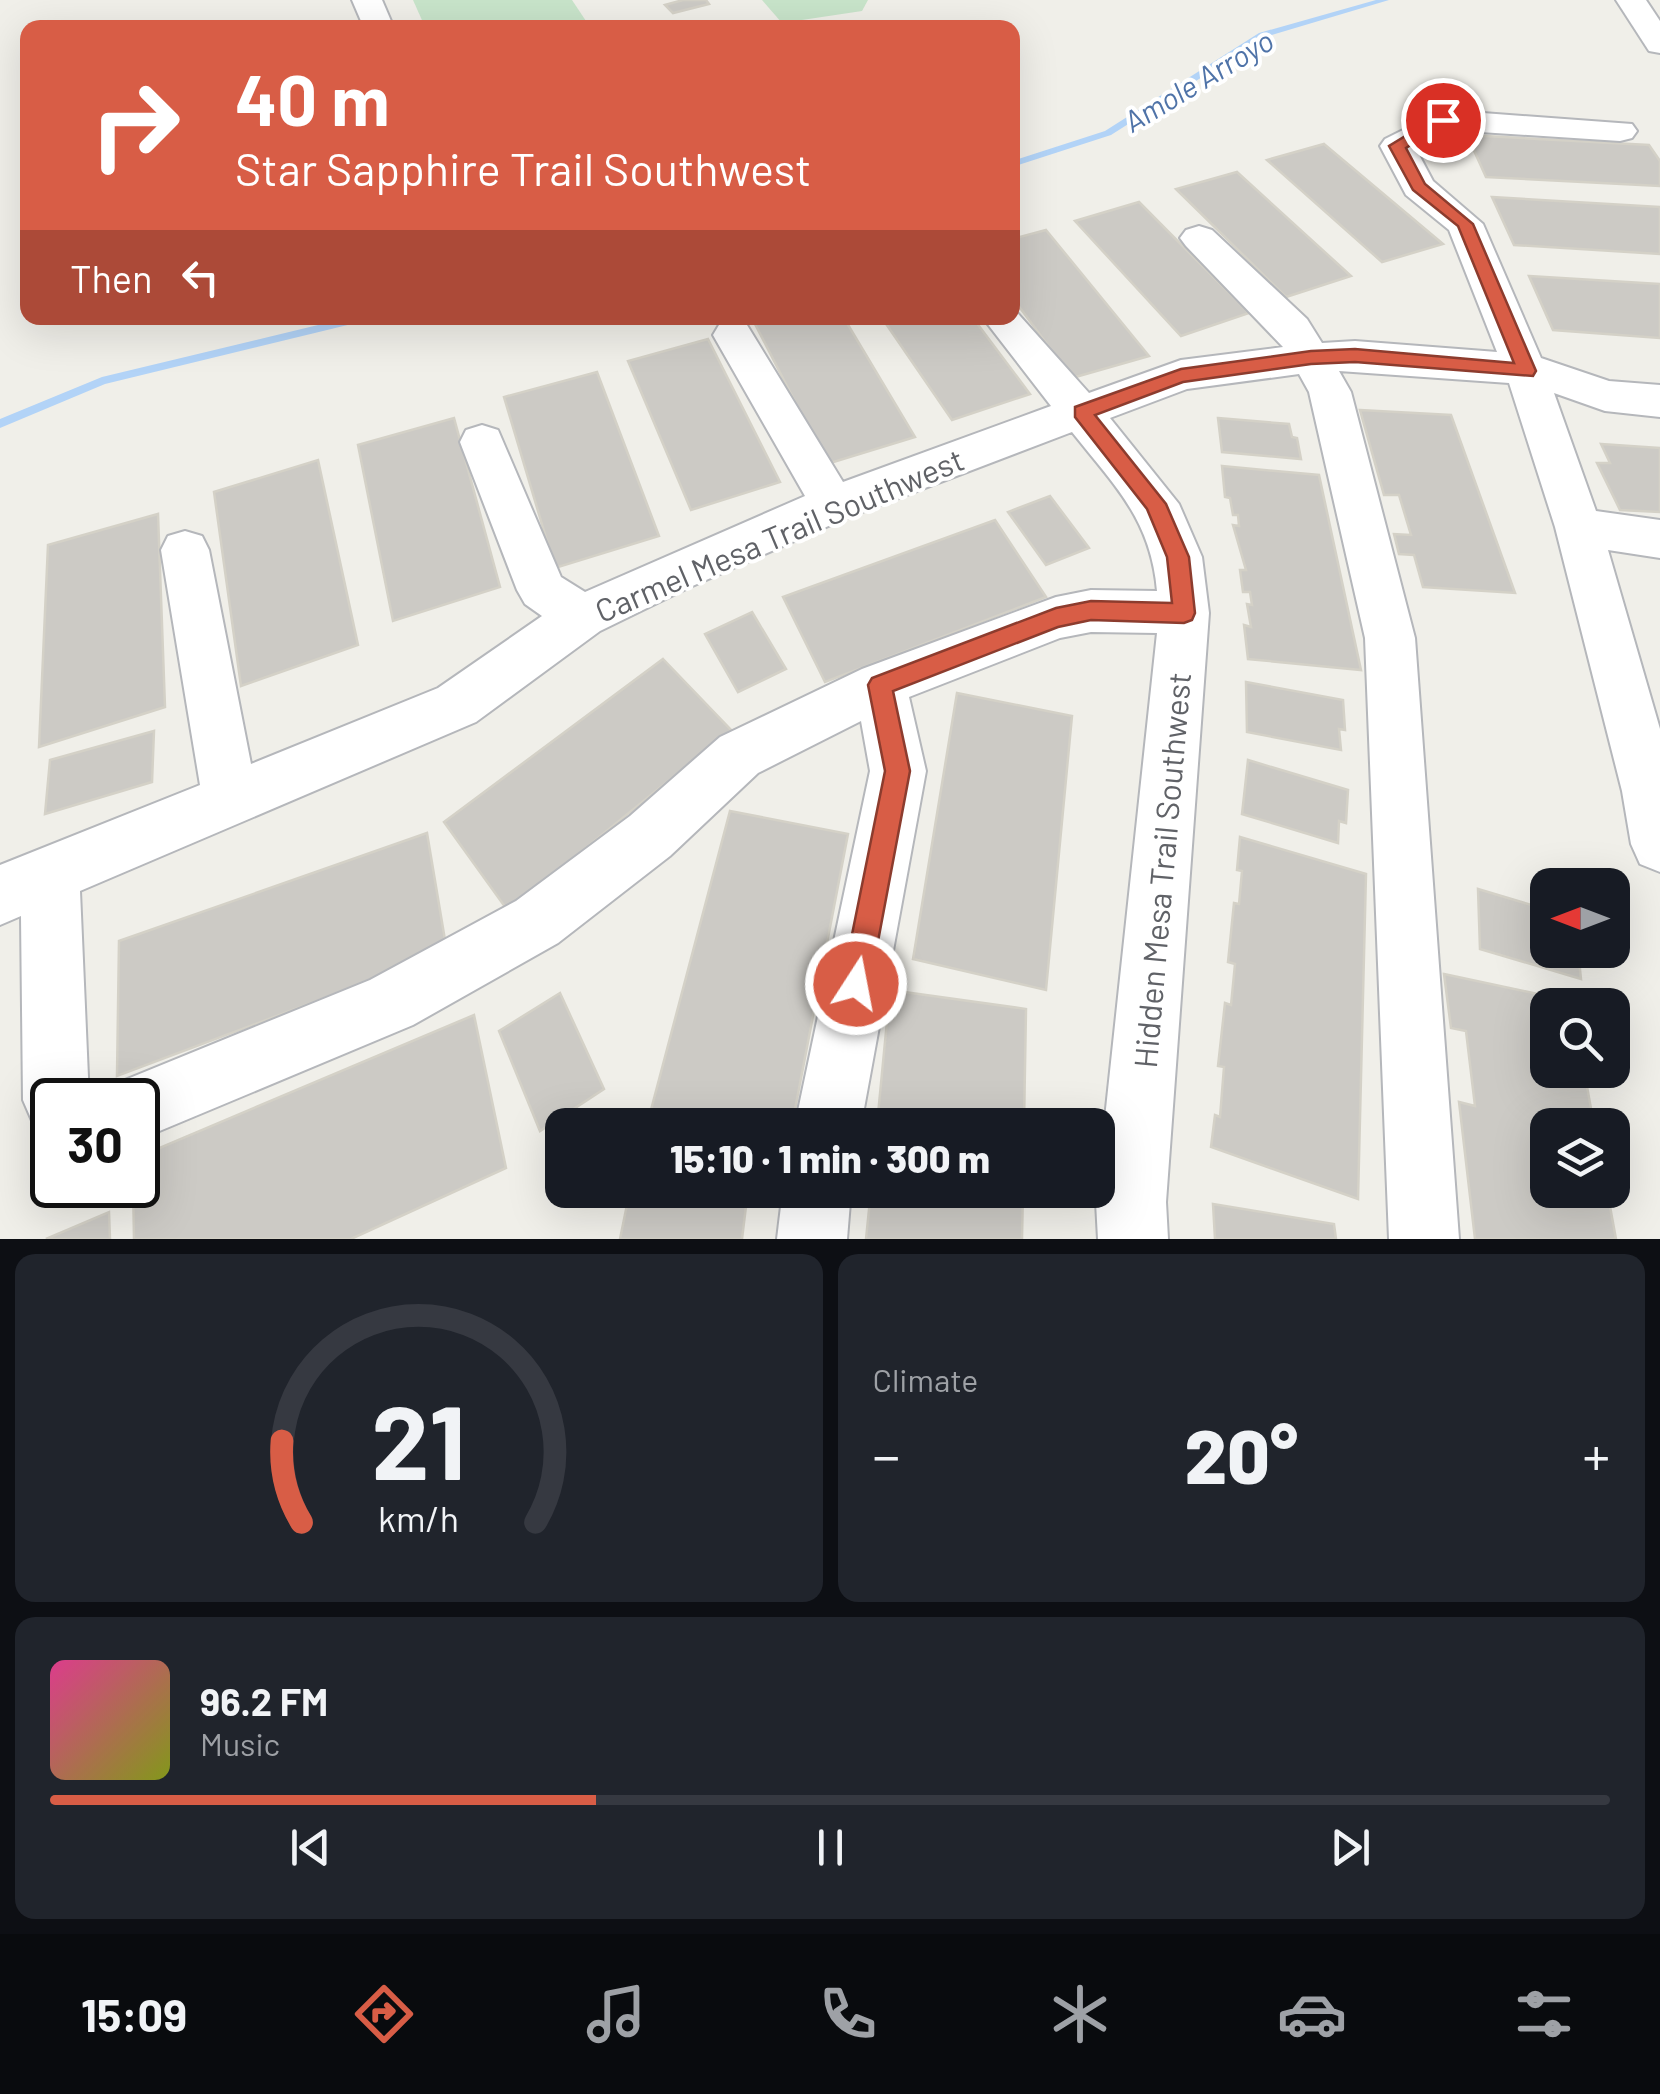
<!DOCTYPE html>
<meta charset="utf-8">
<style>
:root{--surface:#171b24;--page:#20242c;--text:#f1f3f6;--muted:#9ea1a6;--line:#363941;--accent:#d85d46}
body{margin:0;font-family:Barlow,sans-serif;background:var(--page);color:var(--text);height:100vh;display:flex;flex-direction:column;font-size:38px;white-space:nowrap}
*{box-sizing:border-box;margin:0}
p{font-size:32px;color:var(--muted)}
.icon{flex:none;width:55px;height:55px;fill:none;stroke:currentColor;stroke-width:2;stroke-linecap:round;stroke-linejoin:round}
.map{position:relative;height:1239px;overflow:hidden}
.panel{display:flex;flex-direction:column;gap:15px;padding:15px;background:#0d0f14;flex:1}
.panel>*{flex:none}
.top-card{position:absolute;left:20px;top:20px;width:1000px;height:305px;border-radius:20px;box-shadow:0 10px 40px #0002;background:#d85d46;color:#fff;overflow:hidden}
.needle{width:65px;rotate:270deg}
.controls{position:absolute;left:1530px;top:868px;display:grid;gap:20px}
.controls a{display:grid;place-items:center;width:100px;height:100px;border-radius:20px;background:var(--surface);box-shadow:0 10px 40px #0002;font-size:50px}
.speed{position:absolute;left:30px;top:1078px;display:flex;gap:20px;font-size:50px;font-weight:700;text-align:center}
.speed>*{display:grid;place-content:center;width:130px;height:130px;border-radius:50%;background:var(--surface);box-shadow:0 10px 40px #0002;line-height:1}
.speed .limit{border:5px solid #111;border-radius:15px;background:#fff;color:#111}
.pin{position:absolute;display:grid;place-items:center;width:85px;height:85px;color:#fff;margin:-42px;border:5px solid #fff;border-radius:50%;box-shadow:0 2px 10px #0007}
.me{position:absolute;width:110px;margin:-55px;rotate:11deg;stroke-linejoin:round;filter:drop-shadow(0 0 8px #0008)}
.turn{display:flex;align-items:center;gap:35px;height:210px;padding:0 50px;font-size:45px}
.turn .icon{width:130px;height:130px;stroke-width:2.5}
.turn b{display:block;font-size:70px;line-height:85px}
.then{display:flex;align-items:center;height:95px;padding:0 50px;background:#0003;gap:20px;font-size:38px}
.big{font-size:75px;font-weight:800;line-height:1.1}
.panel .card{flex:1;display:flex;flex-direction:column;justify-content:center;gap:15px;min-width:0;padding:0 35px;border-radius:20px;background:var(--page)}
.panel .dial{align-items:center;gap:0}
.dial svg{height:260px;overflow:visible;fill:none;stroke:var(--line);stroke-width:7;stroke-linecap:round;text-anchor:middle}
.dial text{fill:var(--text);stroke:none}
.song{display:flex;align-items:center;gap:30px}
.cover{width:120px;height:120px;border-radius:15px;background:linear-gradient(135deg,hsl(330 70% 55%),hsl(70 70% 35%))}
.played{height:10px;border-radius:5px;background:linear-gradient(90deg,var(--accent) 35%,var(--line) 35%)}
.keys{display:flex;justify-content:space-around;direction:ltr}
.heat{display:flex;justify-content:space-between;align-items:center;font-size:55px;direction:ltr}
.panel .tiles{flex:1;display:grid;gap:15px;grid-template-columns:1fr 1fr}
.card:last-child{grid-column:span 2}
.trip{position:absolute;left:545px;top:1108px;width:570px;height:100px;border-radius:20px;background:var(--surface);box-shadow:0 10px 40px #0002;font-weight:800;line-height:100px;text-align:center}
.dock{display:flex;height:160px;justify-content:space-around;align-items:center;background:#090b0e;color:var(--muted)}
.dock .icon{width:70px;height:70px}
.dock .on{color:var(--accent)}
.dock b{font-size:45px;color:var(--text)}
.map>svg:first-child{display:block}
</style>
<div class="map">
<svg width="1660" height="1239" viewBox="0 0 1660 1239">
<rect width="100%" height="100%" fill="#f0efe9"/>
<g fill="#c8e4ca">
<path d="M413,0h159l18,27h-165z"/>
<path d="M762,0h106l-6,11 -80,12z"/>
</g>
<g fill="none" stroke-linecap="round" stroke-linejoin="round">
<g fill="#b2d3f7" fill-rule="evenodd">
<path d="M1376,0h13l-124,37 -154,98 -99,32v-6l93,-30 154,-98z"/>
<path d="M347,318h19l-6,4 -255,62 -105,44v-9l102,-42z"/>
</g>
</g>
<g fill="#cccac5" stroke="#d4d1c7" stroke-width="2.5">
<path d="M683,0h23l3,4 -36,9 -8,-8z"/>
<path d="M1467,135l182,10 11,16v25l-174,-9z"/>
<path d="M1324,144l119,100 -61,18 -115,-102z"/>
<path d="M1237,172l114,104 -65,21 -110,-108z"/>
<path d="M1492,197l168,10v47l-146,-9z"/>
<path d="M1139,202l110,111 -68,23 -106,-115z"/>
<path d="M1046,230l103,126 -77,22 -60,-81v-58z"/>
<path d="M1529,276l131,8v54l-107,-8z"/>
<path d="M762,318h82l71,119 -88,27 -74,-144z"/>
<path d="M882,318h91l57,76 -78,26z"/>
<path d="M708,339l72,143 -89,28 -63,-149z"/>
<path d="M597,372l62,164 -104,32 -51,-171z"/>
<path d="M1360,410l91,5 64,178 -92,-6 -9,-32 -15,-1 -5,-20 17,1 -12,-40h-15z"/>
<path d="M454,418l46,169 -107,34 -35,-176z"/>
<path d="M1218,418l71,6 3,13 5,1 4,21 -79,-7z"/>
<path d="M1601,444l59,4v64l-40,-2 -23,-47h13z"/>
<path d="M318,460l40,185 -117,41 -27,-194z"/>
<path d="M1222,466l97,9 42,195 -113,-11 -4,-34 7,2 -4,-23 5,1 -2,-13h-7l-3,-22h6l-13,-45 6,1 -1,-11h-5l-3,-17 -5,-1z"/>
<path d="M1050,496l39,52 -43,17 -38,-53z"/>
<path d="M158,514l7,193 -126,40 9,-202z"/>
<path d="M995,520l51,77 -221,85 -42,-85z"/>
<path d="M752,612l34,57 -48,23 -33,-58z"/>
<path d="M663,659l68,71 -223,181 -64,-89z"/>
<path d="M1246,682l97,18 2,30 -6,-1 2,21 -94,-18z"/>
<path d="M957,693l115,23 -26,274 -133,-31z"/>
<path d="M154,731l-2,51 -107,32 5,-54z"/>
<path d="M1248,760l100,30 -2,33 -7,-2 -1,22 -96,-29z"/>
<path d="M730,811l118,23 -56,291h-145z"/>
<path d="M427,833l20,119 -330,124 2,-135z"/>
<path d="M1240,837l126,37 -8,325 -147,-52 4,-32 5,2 4,-50 -6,-1 7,-63 6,2 4,-41 -7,-2 6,-59 5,1 3,-33 -5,-1z"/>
<path d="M1478,889l70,21v40h30l3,29 -101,-30z"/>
<path d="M1444,974l127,27 1,4h-24v65h36l10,55h-46v65h59l9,49h-141l-16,-137 16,4 -9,-75 -15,-3z"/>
<path d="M890,990l136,19 -2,116h-147z"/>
<path d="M560,993l44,96 -64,42 -41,-100z"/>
<path d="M474,1015l32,153 -155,71h-217l-1,-54h5v-28z"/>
<path d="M630,1190h118l-6,49h-122z"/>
<path d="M871,1190h152l-1,49h-156z"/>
<path d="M1213,1204l121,20 2,15h-121z"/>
<path d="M109,1212l1,27h-64z"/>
</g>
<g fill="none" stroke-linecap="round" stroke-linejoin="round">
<g stroke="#b5b7bb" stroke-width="4">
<g id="minor">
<path d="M352,0h30l12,28h-30z"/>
<path d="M1616,0h30l14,21v32l-11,-2z"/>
<path d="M1443,110l189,14 5,7 -5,7 -12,3 -171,-11 -33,19 17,32 50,43 58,134 68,23 51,4v32l-55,-6 -51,-18 42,118 64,9v38l-52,-8 52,179v143l-20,-8 -9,-20 -9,-53 -67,-264 -46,-144 -170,-12 12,21 64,246 44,601h-70l-24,-601 -56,-246 -10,-18 -112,15 -77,29 69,86 23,53 7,56 -43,589 2,37h-70l-2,-37 61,-569 -66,-1 -31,6 -151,59 17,74 -65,354h-66l75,-354 -9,-50 -103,52 -88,83 -112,87 -145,82 -275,115v-40h-30l7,-16 255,-104 146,-79 114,-85 90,-79 142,-68 194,-72 35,-7 66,1c-6,-71 -42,-105 -85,-159l-223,85 -161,71 -88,43 -124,91 -396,169 9,209h-37v31l-19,-8 -10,-23 -2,-184 -21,9v-60l200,-80 -39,-235 7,-14 17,-5 17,5 7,14 42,214 187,-76 104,-72 -17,-12 -8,-14 -57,-148 6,-12 16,-5 16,5 63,147 24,15 220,-96 -92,-161 6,-10 14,-4 14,4 96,157 208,-76 -68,-88h29v-11l77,86 92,-33 102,-13 -97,-101 -6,-8 6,-8 13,-4 13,4 95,89 15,24 33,-2 142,11 -48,-122 -43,-35 -26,-49 5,-7z"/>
<path d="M783,1190h68l-4,49h-70z"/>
</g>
</g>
<use href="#minor" fill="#fff" fill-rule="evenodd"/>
</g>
<path fill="#d85d46" stroke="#8c3c2e" stroke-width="2.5" d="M1438,116l13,4 -45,28 19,36 48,40 63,147 -3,5 -178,-14 -44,2 -128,18 -88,33 71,89 23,53 6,56 -3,7 -8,3 -93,-3 -33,7 -165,64 17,80 -40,213 -4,9 -10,5 -10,-5 -4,-9 43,-213 -17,-86 4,-7 184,-70 35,-7 81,2 -5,-46 -20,-48 -72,-92v-10l106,-38 130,-18 44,-2 159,14 -56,-137 -45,-36 -24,-44z"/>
<g text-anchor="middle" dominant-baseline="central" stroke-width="8" stroke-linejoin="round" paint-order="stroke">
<g font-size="30" font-style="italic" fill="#4f73a8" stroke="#fff">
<text transform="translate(1198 80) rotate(-31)">Amole Arroyo</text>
</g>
<g font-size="32" fill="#606267" stroke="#fff">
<text transform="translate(779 534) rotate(-23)">Carmel Mesa Trail Southwest</text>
<text transform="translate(1161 870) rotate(-85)">Hidden Mesa Trail Southwest</text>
</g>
</g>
</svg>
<div class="controls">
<a><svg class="needle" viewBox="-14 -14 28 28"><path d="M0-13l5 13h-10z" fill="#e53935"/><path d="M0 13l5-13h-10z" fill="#9ea1a6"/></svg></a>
<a><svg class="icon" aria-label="search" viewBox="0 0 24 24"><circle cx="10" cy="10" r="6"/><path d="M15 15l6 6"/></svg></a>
<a><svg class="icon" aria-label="layers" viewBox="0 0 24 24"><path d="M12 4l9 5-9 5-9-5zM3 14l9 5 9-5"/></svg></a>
</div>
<div class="speed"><div class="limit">30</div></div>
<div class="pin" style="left:1443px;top:120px;background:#d93025"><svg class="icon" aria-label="arrive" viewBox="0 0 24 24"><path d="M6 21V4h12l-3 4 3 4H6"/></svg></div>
<svg class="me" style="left:856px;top:984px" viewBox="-20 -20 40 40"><circle r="17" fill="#d85d46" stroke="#fff" stroke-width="3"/><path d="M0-11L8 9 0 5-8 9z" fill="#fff"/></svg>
<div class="trip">15:10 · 1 min · 300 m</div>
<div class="top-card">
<div class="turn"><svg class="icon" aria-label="right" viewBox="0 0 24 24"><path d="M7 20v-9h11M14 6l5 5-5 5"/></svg><div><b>40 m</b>Star Sapphire Trail Southwest</div></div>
<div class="then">Then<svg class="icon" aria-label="left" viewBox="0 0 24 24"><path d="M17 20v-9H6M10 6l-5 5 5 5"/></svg></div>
</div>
</div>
<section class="panel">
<div class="tiles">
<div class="card dial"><svg viewBox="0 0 100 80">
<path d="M14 69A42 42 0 1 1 86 69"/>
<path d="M14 69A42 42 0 0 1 8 44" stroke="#d85d46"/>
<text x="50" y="56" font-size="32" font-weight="700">21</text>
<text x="50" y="72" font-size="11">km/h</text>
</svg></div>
<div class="card"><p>Climate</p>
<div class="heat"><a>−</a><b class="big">20°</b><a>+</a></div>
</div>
<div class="card">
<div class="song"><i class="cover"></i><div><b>96.2 FM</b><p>Music</p></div></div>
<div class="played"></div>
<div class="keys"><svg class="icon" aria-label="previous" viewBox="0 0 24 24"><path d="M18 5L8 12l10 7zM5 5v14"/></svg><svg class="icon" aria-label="pause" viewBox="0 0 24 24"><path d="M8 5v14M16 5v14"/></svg><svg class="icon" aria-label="next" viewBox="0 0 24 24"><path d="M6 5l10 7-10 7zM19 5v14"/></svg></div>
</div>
</div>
</section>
<nav class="dock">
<b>15:09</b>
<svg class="icon on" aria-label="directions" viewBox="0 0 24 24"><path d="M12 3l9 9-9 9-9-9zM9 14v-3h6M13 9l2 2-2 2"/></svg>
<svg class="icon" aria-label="music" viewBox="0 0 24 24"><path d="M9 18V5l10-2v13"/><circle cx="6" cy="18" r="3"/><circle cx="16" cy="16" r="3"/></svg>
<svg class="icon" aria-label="phone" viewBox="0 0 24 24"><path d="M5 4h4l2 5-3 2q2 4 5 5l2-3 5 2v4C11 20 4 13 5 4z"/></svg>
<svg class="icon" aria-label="climate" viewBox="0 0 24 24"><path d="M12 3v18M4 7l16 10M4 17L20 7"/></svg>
<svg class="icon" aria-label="car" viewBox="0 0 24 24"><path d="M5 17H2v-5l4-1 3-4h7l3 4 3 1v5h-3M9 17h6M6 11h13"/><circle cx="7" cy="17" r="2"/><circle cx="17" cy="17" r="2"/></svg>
<svg class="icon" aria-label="filters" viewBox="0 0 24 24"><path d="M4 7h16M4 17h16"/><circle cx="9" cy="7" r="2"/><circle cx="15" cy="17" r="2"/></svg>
</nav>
